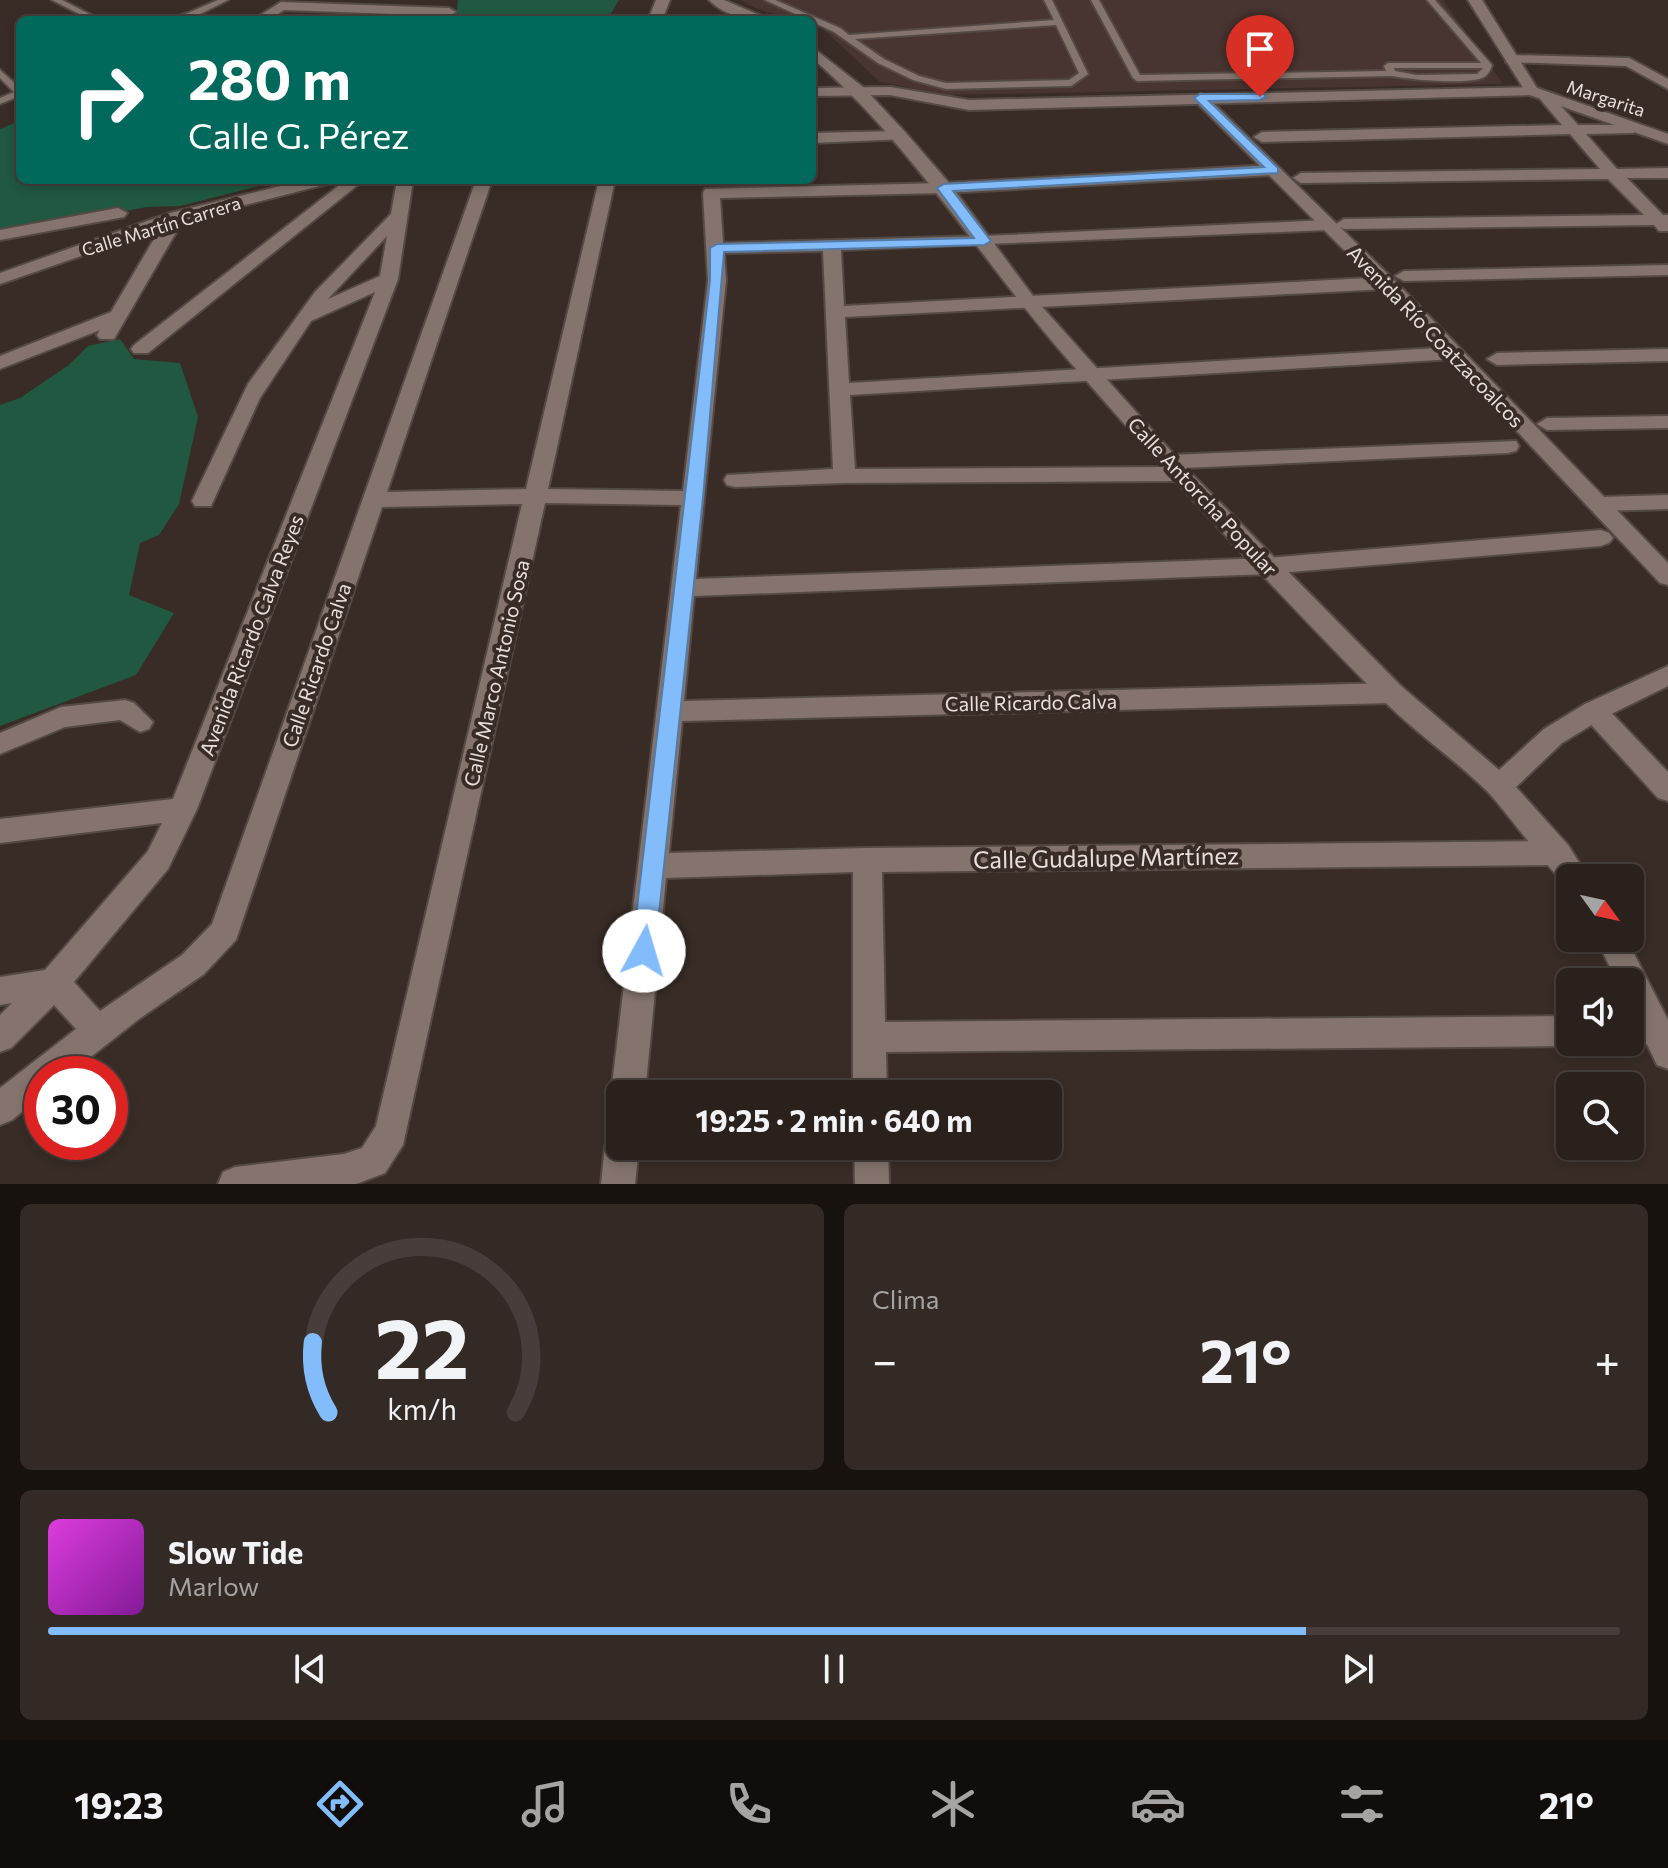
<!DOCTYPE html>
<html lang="es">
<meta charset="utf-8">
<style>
:root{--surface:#2b211c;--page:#332925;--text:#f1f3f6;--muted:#a6a3a3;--line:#473e3b;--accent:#83bcfb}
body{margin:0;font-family:Commissioner,sans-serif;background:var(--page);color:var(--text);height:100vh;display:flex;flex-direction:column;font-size:30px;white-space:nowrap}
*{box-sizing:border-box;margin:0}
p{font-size:26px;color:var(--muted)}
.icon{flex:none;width:44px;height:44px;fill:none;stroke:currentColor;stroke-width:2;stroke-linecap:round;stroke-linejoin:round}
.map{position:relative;height:1184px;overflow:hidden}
.panel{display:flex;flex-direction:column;gap:20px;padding:20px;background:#18120f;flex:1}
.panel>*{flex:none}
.hud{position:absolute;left:16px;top:16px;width:800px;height:168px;border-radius:12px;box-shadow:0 4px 12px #0003,0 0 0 2px var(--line);background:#00695c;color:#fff;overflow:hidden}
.needle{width:52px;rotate:123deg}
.buttons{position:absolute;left:1556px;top:864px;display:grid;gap:16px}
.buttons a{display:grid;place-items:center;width:88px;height:88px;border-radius:12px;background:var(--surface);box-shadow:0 4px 12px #0003,0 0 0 2px var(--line);font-size:40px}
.speed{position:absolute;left:24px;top:1056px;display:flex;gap:16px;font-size:40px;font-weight:700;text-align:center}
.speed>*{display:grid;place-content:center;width:104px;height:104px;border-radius:50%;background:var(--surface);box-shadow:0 4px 12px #0003,0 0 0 2px var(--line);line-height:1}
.speed .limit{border:12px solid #d22;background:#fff;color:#111}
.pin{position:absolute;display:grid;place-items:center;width:68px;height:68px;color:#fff;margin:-82px -34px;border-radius:50% 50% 50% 0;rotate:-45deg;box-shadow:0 0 8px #0007}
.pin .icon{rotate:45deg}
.me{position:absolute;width:88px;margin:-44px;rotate:6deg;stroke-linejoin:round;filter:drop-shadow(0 0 6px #0008)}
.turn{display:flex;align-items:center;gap:28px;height:168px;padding:0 40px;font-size:36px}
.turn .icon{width:104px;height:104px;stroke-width:2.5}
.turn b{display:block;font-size:56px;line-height:68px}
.big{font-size:60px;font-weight:700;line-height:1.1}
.panel .widget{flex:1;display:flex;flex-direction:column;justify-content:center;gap:12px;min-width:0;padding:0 28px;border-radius:12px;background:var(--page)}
.panel .dial{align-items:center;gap:0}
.dial svg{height:208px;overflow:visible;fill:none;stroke:var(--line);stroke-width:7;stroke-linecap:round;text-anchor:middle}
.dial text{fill:var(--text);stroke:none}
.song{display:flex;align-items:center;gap:24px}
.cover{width:96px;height:96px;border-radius:12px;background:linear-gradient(135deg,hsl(300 70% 55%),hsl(290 70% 35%))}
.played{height:8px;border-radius:4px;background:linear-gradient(90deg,var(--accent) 80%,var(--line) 80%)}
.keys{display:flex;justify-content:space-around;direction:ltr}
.heat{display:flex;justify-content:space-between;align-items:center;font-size:44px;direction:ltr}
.panel .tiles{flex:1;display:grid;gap:20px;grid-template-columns:1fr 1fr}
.widget:last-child{grid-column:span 2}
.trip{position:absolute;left:606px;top:1080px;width:456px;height:80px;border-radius:12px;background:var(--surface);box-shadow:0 4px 12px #0003,0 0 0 2px var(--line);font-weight:700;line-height:80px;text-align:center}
.dock{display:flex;height:128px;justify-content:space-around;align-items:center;background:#110d0b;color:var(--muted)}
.dock .icon{width:56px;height:56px}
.dock .active{color:var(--accent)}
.dock b{font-size:36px;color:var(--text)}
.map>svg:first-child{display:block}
</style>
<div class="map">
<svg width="1668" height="1184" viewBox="0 0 1668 1184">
<rect width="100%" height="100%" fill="#392c26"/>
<path fill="#483430" d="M741,0h702l60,84 -556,11 -67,-13 -58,-54 -10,-3v-5h-18l-39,-12z"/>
<g fill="#205841">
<path d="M458,0h161l-12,20h-151z"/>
<path d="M20,121v59l259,1 -99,25 -33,1 -147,27v-105z"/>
<path d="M120,339l14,20 46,4 18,54 -19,87 -20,31 -19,8 -11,52 45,18 -38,62 -136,51v-321l20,-7 49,-33 19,-19z"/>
</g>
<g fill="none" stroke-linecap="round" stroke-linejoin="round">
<g stroke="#544944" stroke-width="4">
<g id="lane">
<path d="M52,0h10l39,20h-10z"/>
<path d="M218,0h10l-34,17 -28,3 22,-7z"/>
<path d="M765,0h10l65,28 9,7 205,-15 -10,-20h8l36,74 -17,12 -125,3 -33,-9 -35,-17 -44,-31zM1056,25l23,48 -10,7 -123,3 -27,-7 -35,-17 -29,-20z"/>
<path d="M1091,0h8l41,75 246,-4 -2,-5 4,-3h93l-54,-63h8l57,65c-2,7 -5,12 -13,14 -21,5 -65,1 -87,-3l-255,5 -4,-3zM1394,68h89l-6,6 -60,1 -22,-4z"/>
<path d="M0,70l20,18v8l-20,8v-6l14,-6 -14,-14z"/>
</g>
</g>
<g stroke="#544944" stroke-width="4">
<g id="street">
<path d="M656,0h14l-8,20h-14z"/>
<path d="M281,2l168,6 7,4 -7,4 -165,-6 -15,10h-16z"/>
<path d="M1511,55l118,3 39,21v10l-42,-23 -120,-4v-6z"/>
<path d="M890,87l79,13 563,-13 7,4 -7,4 -563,15 -79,-15 -78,1v-8z"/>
<path d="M1547,95l5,1 26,29h60v6l-5,2 -47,1 31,35 51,-1v10h-41l36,37h5v16h-9l-5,-6 -310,4 -8,-4 -8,5 -487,20 3,56 543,-29 9,6 -9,6 -542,28 4,66 605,-36 10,6 -10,6 -604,36 5,74 309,-2 -5,-5 11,-7 346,-14 3,5 -3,5 -8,2 -325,15 7,6 -3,5 -8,2 -335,2 -109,4 -8,-2 -3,-5 3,-5 106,-6 -10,-218 -99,2 2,27 -30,299 572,-21 333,-28 8,3 4,5 -4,5 -8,3 -333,28 -574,22 -10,105 708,-18 9,3 4,7 -4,7 -9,3 -710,18 -13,132 198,-5 691,-7 10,4 4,8 -4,8 -10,4 -676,7 3,150 685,-6v26h10l-10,4 -684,6 1,42h-34v-222l-187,6 -21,216h-25v13l-4,-2 -5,-11 70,-589 -136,-2 -142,642 -18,28 -29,11h-138l5,-12 12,-5 109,-13 18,-6 14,-22 146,-622 -140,3 -146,433 -32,34 -65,45 -70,55h-27v22l-30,24 -12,5v-37l76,-59 -22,-24 -43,43 -11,4v-37l12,-12 -12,2v-28l45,-7 103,-119 14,-28 -162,20v-24l173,-20 202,-507 -64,29 -51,77 -49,108h-16l-3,-5 56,-117 67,-92 76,-78 6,-34h16l-15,99 -201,530 -29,60 -94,113 26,29 82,-56 30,-31 264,-744h16l-105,312 139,-3 73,-309h16l-67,309 135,2 25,-211 -5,-87 2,-4 239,-6 330,-18 8,5 -8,5 -330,18 -224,5 3,45 261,-7 344,-16 8,4 8,-5 300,-4 -36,-36 -307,4 -8,-5 8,-5 299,-4 -30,-35 -308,8 -8,-5 8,-5 300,-7 -22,-26zM387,236l-7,40 -52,23z"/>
<path d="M900,131l6,2v6l-94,4v-10z"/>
<path d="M346,180h18l-216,173h-14l-3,-4 3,-4z"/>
<path d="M118,208l9,5 -3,4 -124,23v-10z"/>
<path d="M176,212l9,5 -71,122h-14l-3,-4 3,-5 -100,39v-13l111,-44 56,-95z"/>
<path d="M1668,265v10l-264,6 -9,-5 9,-5z"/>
<path d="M1668,349v12l-171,4 -10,-6 10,-6z"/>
<path d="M1668,416v12l-121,2 -10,-6 10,-6z"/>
<path d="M1668,495v14l-67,2 -8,-2 -3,-5 3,-5 8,-2z"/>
<path d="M125,700l9,3 19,19 -4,7 -9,3 -20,-12 -55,7 -65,27v-21l61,-26z"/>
<path d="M1594,701l9,3 65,68v29l-10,-3 -73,-80 -4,-7 4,-7z"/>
<path d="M1630,1015h25l11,5v20l-11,5 -32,-3h7z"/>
<path d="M620,1130v16h19l-4,38h-34l4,-38 5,-12z"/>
<path d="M854,1146h34l1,38h-34z"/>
</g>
</g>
<g stroke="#544944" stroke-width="4">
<g id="secondary">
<path d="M709,0h15l47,20c-23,0 -45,-3 -62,-20z"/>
<path d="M1468,0h14l55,88 131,46v10l-141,-50z"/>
<path d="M812,47l51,40 43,46 44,51 86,116 151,169 214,217 98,84 45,-41 41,-25 83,-38v20l-65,32 -41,25 -46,44 52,58 21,33h-19v11c-7,-2 -68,-82 -81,-96 -34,-34 -75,-61 -109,-96 -107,-108 -211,-221 -311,-336 -88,-100 -155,-215 -257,-303z"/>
<path d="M1200,94l5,1 188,184 275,284v22l-8,-2 -279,-296 -186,-186 -2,-3z"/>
<path d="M305,180h28l-2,3 -149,38 -182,63v-11l170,-60z"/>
<path d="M1596,938h30l42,82v49l-11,-4 -27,-56v-27h-13z"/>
</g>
</g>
<use href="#lane" fill="#84746d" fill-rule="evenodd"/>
<use href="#street" fill="#84746d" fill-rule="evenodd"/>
<use href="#secondary" fill="#84746d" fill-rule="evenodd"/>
</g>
<path fill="#83bcfb" stroke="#557aa3" stroke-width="2" d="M1200,94h64l2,3 -6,3 -51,1 69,67v5l-325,18 38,50 -7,4 -260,7 -21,246 -48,453 -3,7 -8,3 -8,-3 -4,-7 78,-671v-32l7,-4 257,-6 -37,-50 7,-4 320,-17 -68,-67 -2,-2z"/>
<g text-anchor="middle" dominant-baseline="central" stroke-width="8" stroke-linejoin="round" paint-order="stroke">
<g font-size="18" fill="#e9dfdc" stroke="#392c26">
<text transform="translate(1606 98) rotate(18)">Margarita</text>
<text transform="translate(161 226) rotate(-17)">Calle Martín Carrera</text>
</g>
<g font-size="20" fill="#e9dfdc" stroke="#392c26">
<text transform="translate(1436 336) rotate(46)">Avenida Río Coatzacoalcos</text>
<text transform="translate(1203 496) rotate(47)">Calle Antorcha Popular</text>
<text transform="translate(251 635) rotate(-69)">Avenida Ricardo Calva Reyes</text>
<text transform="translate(316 665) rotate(-71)">Calle Ricardo Calva</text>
<text transform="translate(496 673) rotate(-77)">Calle Marco Antonio Sosa</text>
<text transform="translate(1031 702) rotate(-1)">Calle Ricardo Calva</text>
</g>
<g font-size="24" fill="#e9dfdc" stroke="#392c26">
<text transform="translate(1106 857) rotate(-1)">Calle Gudalupe Martínez</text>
</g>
</g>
</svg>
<div class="buttons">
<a><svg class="needle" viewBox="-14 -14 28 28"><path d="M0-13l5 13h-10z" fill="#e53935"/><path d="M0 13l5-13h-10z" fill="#a6a3a3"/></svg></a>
<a><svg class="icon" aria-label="sound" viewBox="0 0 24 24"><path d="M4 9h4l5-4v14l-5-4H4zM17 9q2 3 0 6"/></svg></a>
<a><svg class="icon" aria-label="search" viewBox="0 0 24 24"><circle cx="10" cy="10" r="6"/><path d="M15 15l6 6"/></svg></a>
</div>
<div class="speed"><div class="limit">30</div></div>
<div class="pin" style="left:1260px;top:97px;background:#d93025"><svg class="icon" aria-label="arrive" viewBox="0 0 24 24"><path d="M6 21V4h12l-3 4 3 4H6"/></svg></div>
<svg class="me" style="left:644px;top:951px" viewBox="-20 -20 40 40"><circle r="19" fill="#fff"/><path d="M0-13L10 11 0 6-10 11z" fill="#83bcfb"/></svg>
<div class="trip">19:25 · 2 min · 640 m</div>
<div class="hud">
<div class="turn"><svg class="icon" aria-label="right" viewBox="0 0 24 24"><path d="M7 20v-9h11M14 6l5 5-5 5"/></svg><div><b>280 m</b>Calle G. Pérez</div></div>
</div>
</div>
<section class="panel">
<div class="tiles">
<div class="widget dial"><svg viewBox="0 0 100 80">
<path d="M14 69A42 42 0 1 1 86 69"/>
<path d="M14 69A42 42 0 0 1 8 42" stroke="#83bcfb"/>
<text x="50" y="56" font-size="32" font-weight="700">22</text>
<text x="50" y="72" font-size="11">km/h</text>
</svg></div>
<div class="widget"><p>Clima</p>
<div class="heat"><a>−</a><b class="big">21°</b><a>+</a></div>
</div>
<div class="widget">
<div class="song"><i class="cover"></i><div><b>Slow Tide</b><p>Marlow</p></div></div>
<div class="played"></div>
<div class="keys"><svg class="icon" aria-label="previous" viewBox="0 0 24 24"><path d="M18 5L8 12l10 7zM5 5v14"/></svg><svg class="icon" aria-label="pause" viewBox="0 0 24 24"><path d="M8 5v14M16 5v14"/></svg><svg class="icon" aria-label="next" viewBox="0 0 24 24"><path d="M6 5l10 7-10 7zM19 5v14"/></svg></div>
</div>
</div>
</section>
<nav class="dock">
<b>19:23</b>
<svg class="icon active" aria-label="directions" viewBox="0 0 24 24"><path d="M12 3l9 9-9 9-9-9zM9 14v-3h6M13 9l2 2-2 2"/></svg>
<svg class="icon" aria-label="music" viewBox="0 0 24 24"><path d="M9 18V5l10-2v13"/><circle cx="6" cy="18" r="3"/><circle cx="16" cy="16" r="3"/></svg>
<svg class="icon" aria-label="phone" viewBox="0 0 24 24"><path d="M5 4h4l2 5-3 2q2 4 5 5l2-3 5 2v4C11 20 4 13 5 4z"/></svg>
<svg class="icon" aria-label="climate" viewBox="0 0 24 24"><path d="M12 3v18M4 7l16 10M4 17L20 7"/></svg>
<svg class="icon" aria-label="car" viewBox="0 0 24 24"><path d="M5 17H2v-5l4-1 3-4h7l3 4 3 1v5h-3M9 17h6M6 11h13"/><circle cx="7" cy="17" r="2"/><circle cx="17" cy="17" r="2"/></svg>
<svg class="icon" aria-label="filters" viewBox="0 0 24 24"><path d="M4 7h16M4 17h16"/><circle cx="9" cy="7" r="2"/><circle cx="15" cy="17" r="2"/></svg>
<b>21°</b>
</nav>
